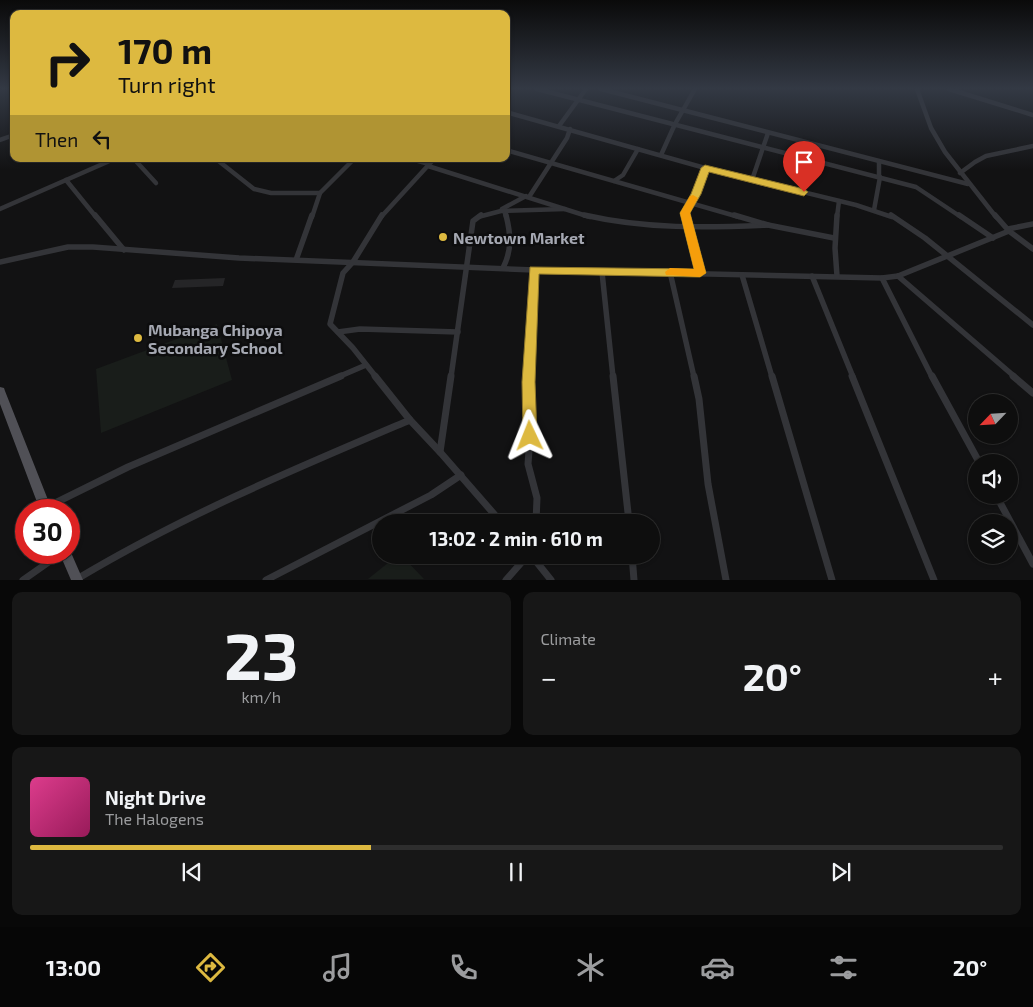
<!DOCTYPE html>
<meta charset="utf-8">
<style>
:root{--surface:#0e0e0e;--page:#171717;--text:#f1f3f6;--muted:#9b9c9e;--line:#2e2e2e;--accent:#ddb940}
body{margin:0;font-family:"Exo 2",sans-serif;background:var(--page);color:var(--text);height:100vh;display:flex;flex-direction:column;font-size:19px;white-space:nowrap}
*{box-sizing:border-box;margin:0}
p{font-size:16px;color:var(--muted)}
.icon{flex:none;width:28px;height:28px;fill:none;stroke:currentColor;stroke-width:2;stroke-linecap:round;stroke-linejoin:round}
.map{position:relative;height:580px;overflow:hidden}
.drawer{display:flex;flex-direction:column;gap:12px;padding:12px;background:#080808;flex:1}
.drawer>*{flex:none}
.guide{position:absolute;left:10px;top:10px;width:500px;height:152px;border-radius:10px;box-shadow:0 1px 4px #0004,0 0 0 1px var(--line);background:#ddb940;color:#111;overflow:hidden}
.needle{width:32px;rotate:245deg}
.tools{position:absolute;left:968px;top:394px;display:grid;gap:10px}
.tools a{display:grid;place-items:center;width:50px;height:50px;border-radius:50%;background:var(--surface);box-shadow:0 1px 4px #0004,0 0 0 1px var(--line);font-size:25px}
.speed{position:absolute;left:15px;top:499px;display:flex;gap:10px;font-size:25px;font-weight:700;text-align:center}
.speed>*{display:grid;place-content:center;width:65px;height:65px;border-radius:50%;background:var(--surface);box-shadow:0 1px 4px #0004,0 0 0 1px var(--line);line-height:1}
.speed .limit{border:8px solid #d22;background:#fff;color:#111}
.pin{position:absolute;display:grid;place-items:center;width:42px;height:42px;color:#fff;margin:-51px -21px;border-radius:50% 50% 50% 0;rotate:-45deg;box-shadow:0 0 5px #0007}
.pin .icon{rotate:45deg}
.me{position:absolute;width:55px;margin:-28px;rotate:358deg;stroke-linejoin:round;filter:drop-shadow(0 0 4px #0008)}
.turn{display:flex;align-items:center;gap:18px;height:105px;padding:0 25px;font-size:22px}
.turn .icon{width:65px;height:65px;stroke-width:2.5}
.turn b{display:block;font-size:35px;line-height:42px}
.then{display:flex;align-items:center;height:48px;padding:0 25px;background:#0003;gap:10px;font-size:19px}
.big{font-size:38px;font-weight:700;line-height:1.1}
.drawer .widget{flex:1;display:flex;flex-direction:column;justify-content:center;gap:8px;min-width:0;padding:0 18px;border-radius:10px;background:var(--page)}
.drawer .dial{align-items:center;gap:0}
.dial b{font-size:65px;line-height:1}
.song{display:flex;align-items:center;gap:15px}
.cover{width:60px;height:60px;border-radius:8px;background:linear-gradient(135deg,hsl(330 70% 55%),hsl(330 70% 35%))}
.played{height:5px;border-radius:2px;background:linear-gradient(90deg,var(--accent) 35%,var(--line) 35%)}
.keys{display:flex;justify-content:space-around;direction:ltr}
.heat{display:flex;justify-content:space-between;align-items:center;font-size:28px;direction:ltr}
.drawer .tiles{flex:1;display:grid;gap:12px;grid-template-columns:1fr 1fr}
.widget:last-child{grid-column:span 2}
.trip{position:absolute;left:372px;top:514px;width:288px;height:50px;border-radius:25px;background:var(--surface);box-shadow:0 1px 4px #0004,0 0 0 1px var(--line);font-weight:700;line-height:50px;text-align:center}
.tab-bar{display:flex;height:80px;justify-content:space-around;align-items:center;background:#060606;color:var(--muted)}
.tab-bar .icon{width:35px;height:35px}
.tab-bar .active{color:var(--accent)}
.tab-bar b{font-size:22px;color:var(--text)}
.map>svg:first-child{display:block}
</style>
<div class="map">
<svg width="1033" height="580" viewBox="0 0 1033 580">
<rect width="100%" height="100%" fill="#121213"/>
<g fill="#191d1a">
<path d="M217,324l15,56 -131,53 -5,-64z"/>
<path d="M398,555h3l23,24h-56z"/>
</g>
<path fill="#252527" d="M225,278l-2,8 -51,2 3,-8z"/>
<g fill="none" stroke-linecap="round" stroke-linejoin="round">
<g stroke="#333438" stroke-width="4.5">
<path d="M537,89l379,98 45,30"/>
<path d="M601,89l367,95"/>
<path d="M917,89l14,39 14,24 51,65"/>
<path d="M949,89l84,26"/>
<path d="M506,112l199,56 151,37 36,12"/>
<path d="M675,124l20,-35"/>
<path d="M559,126l27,-37"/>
<path d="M0,140l14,-5"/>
<path d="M506,150l233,67"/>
<path d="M661,155l14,-31"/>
<path d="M134,159l22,24"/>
<path d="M216,159l38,30 17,4h49"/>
<path d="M411,159l18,5"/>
<path d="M879,161v16"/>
<path d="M428,166l162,51"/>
<path d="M960,173l15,-11 11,-6 47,-10"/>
<path d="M66,180l30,37"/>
<path d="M752,180l16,-47"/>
<path d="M614,181l9,-6 15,-26"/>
<path d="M529,197l38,-59 3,-9"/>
<path d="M0,209l114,-50"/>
<path d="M502,209l24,-13"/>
<path d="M504,210l2,7"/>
<path d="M874,210l6,-33"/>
<path d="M312,217l8,-24 34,-34"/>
<path d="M381,217l53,-58"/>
<path d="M478,217l23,-6 64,-2"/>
<path d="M686,217l-1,-4 11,-19 9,-26"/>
<path d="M837,217l2,-16"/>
</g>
<g stroke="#333438" stroke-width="5.5">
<path d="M95,215l29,35"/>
<path d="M584,215c61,14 122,13 184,10"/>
<path d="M686,215l14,58"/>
<path d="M734,215l34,10 66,13"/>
<path d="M891,215l34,23 108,87"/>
<path d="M959,215l34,23"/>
<path d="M1008,229l25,-5"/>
<path d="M1009,231l24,18"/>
<path d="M296,260l16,-45"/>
<path d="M0,262l68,-15h25l146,11 295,12 348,8 16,-2 111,-45 -14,-16"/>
<path d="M503,268c9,-18 8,-33 3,-53"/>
<path d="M602,272l11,105"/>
<path d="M670,272l24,105"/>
<path d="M742,275l30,102"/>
<path d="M812,276l41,101"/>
<path d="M837,276l-2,-28 2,-33"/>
<path d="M898,276l117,101"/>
<path d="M882,278l50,99"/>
<path d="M338,332l22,-3 98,3"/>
<path d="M338,377l28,-12"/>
<path d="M376,377l-23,-29 -23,-24 13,-51 10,-11 29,-47"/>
<path d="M451,377l22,-156 8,-6"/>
<path d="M528,377l6,-107"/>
</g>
<g stroke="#333438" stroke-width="7">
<path d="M375,376l35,44 30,32"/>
<path d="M451,376l-11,76 61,70"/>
<path d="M528,376l2,61 -2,27 9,34 -1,24"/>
<path d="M613,376l16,146"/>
<path d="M694,376l5,23 9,85 18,96"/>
<path d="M772,376l60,204"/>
<path d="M852,376l82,204"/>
<path d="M932,376l47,86"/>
<path d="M1013,376l20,17"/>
<path d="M996,495l37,69"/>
<path d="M45,508l83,-41 213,-91"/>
<path d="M531,555l20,25"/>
<path d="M632,555l2,25"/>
<path d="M77,579c105,-63 220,-111 333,-159"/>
<path d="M23,580l40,-28"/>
<path d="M266,580l165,-85 30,-20"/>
<path d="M506,580l22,-25"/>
</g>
<g fill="#505056" fill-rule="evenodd">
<path d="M0,387l4,1 1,3 47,119h-12l-40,-106z"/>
<path d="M69,547v1l14,32h-12l-12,-28h10z"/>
</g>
</g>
<linearGradient id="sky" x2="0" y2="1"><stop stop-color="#0a0a0a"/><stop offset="0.52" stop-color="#333944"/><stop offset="1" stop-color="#333944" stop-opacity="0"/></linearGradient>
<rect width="1033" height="170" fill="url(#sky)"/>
<path fill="#ddb940" stroke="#90782a" d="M705,165l99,24 4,3 -4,4 -95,-24 -8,22 -11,19 16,60 -6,4 -161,-3 -4,108 2,54 -2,5 -5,2 -5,-2 -2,-5 -1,-54 8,-115 164,2 -14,-56 11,-19 10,-26z"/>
<path fill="#f59e0b" d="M693,195l5,3 -8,15 16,60 -6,4 -34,-2 -1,-3 5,-4 24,1 -14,-56 10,-17z"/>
<g fill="#ddb940" stroke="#0d0d0e" stroke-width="2">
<circle cx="443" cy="237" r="5"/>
<circle cx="138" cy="338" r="5"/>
</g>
<g text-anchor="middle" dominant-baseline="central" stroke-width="5" stroke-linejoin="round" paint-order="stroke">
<g font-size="16" font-weight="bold" fill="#a5a8b2" stroke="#0d0d0e" text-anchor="start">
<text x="453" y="237">Newtown Market</text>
<text x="148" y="329">Mubanga Chipoya<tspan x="148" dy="18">Secondary School</tspan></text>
</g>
</g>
</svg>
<div class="tools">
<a><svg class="needle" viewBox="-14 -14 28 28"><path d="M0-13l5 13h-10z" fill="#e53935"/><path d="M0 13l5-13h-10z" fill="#9b9c9e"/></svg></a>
<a><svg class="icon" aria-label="sound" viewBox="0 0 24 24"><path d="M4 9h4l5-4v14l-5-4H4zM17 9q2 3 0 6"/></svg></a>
<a><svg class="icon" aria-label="layers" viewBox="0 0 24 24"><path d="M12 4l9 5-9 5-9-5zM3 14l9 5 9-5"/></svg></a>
</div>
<div class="speed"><div class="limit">30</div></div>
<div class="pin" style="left:804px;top:192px;background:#d93025"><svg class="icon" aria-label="arrive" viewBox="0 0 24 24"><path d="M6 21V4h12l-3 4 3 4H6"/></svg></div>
<svg class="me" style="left:530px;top:436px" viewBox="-20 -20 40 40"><path d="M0-17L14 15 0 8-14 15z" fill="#ddb940" stroke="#fff" stroke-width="4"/></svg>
<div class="trip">13:02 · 2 min · 610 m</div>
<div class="guide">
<div class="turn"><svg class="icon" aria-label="right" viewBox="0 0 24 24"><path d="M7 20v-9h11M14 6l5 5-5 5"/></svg><div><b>170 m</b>Turn right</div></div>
<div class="then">Then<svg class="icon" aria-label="left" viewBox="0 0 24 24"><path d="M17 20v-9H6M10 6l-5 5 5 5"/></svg></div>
</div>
</div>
<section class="drawer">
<div class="tiles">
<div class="widget dial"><b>23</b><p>km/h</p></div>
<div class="widget"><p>Climate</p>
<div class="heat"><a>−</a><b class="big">20°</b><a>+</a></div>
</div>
<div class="widget">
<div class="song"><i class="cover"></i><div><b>Night Drive</b><p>The Halogens</p></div></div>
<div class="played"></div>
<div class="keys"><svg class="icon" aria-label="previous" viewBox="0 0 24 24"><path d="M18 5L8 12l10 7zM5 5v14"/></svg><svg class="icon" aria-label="pause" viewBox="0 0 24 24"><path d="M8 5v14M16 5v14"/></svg><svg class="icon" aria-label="next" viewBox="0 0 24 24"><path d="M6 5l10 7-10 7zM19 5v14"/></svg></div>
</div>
</div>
</section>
<nav class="tab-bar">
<b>13:00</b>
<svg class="icon active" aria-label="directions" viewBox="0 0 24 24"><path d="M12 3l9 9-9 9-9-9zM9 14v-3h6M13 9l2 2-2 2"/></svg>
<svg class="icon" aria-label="music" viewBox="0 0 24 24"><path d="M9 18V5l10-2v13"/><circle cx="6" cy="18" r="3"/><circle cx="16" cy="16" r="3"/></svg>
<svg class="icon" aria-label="phone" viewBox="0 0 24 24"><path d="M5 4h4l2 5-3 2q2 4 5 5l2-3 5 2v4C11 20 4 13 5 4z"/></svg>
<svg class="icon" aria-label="climate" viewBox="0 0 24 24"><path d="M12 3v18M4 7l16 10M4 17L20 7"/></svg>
<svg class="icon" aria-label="car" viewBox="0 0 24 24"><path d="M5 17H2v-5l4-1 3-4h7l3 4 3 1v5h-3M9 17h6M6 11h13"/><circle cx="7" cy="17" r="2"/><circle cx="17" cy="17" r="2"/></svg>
<svg class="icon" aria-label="filters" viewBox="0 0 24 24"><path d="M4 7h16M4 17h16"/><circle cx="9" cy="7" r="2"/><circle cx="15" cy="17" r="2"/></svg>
<b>20°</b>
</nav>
